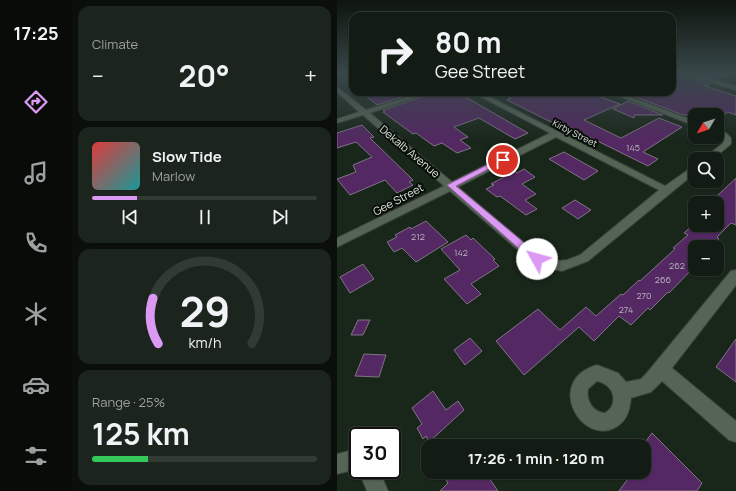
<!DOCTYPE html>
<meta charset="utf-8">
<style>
:root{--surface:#131c14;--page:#1c251d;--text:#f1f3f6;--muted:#9da1a0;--line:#323a34;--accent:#dc99f4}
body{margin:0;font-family:Manrope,sans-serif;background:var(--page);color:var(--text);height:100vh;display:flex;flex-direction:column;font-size:15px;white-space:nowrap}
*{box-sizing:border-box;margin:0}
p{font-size:13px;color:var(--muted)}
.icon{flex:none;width:22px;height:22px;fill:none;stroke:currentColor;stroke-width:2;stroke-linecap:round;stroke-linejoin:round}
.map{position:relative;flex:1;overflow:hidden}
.sheet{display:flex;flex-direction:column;gap:6px;padding:6px;background:#0a0f0b;width:265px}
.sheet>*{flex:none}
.guide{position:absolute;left:12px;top:12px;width:327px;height:84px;border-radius:12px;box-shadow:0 1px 3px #0004,0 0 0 1px var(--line);background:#131c14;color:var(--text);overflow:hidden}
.needle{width:26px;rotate:231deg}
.buttons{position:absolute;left:351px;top:108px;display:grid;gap:8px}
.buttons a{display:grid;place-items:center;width:36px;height:36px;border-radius:8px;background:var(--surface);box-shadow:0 1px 3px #0004,0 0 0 1px var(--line);font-size:20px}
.speed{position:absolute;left:12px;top:427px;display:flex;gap:8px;font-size:20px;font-weight:700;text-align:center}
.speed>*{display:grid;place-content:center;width:52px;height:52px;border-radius:50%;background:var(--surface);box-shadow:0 1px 3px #0004,0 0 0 1px var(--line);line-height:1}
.speed .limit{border:2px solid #111;border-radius:6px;background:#fff;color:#111}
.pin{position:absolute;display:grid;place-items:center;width:34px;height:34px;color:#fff;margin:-17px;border:2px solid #fff;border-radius:50%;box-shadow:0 1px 4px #0007}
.me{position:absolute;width:44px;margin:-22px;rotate:308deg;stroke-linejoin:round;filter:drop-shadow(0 0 3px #0008)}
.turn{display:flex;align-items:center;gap:14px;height:84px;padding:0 20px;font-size:18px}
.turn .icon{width:52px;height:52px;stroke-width:2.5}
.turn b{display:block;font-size:28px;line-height:34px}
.big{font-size:30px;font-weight:700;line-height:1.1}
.sheet .widget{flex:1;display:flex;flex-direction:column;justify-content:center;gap:6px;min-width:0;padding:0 14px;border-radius:12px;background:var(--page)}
.sheet .dial{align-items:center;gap:0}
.dial svg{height:104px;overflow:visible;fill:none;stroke:var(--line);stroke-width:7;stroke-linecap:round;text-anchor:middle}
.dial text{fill:var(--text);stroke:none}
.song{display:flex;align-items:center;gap:12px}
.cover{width:48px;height:48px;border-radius:6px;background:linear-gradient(135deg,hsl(0 70% 55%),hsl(180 70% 35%))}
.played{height:4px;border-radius:2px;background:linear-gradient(90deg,var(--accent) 20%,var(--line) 20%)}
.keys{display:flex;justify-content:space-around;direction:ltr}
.heat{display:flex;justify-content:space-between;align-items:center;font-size:22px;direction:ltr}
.charge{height:6px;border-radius:3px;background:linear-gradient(90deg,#34c759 25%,var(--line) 0)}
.trip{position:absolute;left:84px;top:439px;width:230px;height:40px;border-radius:12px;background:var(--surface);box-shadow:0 1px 3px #0004,0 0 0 1px var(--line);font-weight:700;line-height:40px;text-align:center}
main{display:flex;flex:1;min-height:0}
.tab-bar{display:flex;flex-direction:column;width:72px;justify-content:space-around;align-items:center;background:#080b08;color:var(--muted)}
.tab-bar .icon{width:28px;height:28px}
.tab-bar .current{color:var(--accent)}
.tab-bar b{font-size:18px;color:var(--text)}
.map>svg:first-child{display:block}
</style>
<main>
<nav class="tab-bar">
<b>17:25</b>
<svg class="icon current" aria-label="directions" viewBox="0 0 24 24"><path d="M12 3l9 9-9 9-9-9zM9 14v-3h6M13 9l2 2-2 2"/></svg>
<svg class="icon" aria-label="music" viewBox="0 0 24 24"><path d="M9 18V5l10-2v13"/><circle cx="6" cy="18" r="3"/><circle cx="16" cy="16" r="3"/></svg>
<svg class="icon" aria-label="phone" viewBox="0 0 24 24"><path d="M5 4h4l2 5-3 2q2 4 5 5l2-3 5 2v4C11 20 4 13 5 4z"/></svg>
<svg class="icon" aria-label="climate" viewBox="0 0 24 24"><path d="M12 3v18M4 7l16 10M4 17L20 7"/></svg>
<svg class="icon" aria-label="car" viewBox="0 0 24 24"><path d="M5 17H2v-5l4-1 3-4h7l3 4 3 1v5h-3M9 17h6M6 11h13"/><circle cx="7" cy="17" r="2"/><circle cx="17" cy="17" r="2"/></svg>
<svg class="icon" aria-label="filters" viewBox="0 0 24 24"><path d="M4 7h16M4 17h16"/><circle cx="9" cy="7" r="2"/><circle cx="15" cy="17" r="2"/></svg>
</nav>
<section class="sheet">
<div class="widget"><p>Climate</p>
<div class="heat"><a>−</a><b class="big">20°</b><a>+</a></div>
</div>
<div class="widget">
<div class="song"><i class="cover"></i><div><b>Slow Tide</b><p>Marlow</p></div></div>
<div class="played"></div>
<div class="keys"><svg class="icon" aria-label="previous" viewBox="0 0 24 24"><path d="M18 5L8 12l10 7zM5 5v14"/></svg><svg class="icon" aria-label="pause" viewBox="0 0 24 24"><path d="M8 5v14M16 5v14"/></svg><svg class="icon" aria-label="next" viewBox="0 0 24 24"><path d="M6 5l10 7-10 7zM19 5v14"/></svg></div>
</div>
<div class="widget dial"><svg viewBox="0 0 100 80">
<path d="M14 69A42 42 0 1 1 86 69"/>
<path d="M14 69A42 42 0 0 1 10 34" stroke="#dc99f4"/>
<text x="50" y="56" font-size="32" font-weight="700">29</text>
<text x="50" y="72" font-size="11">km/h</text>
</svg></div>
<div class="widget"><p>Range · 25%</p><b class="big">125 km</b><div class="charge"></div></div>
</section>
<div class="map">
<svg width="399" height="491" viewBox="0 0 399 491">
<rect width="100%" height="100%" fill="#19261a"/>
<g fill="#532863" stroke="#807485">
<path d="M335,74h10l1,1 27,9 -5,2 31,10v19l-8,-3 -11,7v-6l-2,2h-32l-47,-18 11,-5h25z"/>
<path d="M359,74h33l-11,6z"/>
<path d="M24,92h56l-40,13z"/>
<path d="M111,92h9l71,41 -13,6 -36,-21 -25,9 14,10 -8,3 11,8 -14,5 -15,-10 -8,3 -18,-13 -3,1 -30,-22h2l-2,-2 50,-17 1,3z"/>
<path d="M162,92h88l33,12 -36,16 37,18 38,-20 23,9 -39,25 15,7 -10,7 -91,-45 -4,2 -46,-23 4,-2z"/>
<path d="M291,101l35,14h-29v3l-21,-9z"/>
<path d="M25,125l12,12 -4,1 43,42 -4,2 4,3 -16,8 -12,-13 -35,15 -13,-16 19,-7 -3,-7 19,-8 -16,-15 -19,6v-15z"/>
<path d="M227,152l34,19 -14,9 -35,-21z"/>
<path d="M187,169l11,8 -13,7 14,10 -11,6 12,9 -11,6 -26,-19 -3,1 -11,-8 8,-4 -3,-1 24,-13 2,2z"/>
<path d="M399,178v47l-5,-2 -14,14 2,2 -9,8h-15v19l-26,27 -1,-1 -18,18 -2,-2 -17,17 -12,-9 -25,25 -15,-14 -55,48 -28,-34 42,-32 22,21 26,-23 10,9 25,-22 2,1 16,-15 1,1 35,-32 -2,-1 15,-13 -4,-2 9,-8h24v-29z"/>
<path d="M238,200l16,10 -13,9 -16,-11z"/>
<path d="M89,221l22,21 -32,20 -14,-14 -8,4 -7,-10 10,-5 -2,-2 15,-8 1,2z"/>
<path d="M129,235l5,5 2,-2 22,21 -2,1 6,6 -28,18 10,10 -14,10 -23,-25 16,-9 -19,-21z"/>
<path d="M26,264l11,15 -24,14 -10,-16z"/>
<path d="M21,320h12l-7,15h-12z"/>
<path d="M133,338l12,13 -17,14 -11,-15z"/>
<path d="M399,339v43l-20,-15z"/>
<path d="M27,354l22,1 -7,22 -24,-1z"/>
<path d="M96,391l13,19 12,-9 6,9 -35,32 -3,-6 -3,3 -6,-11 5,-4 -10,-16z"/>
<path d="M315,433l50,50 -5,8h-78l14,-19h11v-28z"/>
<path d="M104,472h44l13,19h-58l8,-8z"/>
</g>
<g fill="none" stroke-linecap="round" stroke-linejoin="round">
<g stroke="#384239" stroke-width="2">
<g id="minor">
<path d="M346,74h8l45,12v4z"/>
<path d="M0,87l29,23 56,-18h10l-62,21 82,69 98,-49 -78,-41h8l185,94 30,-21v8l-107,88 -26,10 -16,-3 -20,-11 -76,-66 -113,56v-9l107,-52 -81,-71 -26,8v-4l22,-7 -22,-20zM219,137l103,53 -79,65 -13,5 -11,1 -22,-10 -76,-64z"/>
<path d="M271,92h9l78,29v5z"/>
<path d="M380,130l9,3 5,5v6l-18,15h-10l20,-16 1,-3 -7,-5z"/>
<path d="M399,270v15l-64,83 64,53v21l-7,-2 -67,-59 -11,11 -20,6c-1,12 -4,23 -15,29 -35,20 -72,-47 -19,-62l21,8 8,9 15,-3 5,-5 85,-103zM260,381c3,1 7,2 9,4 10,7 10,22 -1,28 -12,-1 -19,-12 -17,-24z"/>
<path d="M12,451l9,1v18h21l9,21h-21l-8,-19 -10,-1 -12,3v-20z"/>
</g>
</g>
<use href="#minor" fill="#566456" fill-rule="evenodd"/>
</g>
<linearGradient id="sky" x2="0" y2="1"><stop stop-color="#0e150e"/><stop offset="0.52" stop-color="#384749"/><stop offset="1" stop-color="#384749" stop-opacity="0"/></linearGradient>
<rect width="399" height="142" fill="url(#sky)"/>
<path fill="#dc99f4" stroke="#8f639f" d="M164,158l5,2 -50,26 84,70 2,3 -2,2h-7l-86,-76z"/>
<g text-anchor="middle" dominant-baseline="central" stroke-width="4" stroke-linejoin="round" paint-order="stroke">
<g font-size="9" fill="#dce4dc" stroke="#080d08">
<text transform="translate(238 133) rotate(27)">Kirby Street</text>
</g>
<g font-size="9" fill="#bab5be">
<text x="296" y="147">145</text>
<text x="81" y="236">212</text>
<text x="124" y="252">142</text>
<text x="340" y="265">262</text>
<text x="326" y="279">266</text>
<text x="307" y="295">270</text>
<text x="289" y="309">274</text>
</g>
<g font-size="11" fill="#dce4dc" stroke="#080d08">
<text transform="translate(73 151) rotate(40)">Dekalb Avenue</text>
<text transform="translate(61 199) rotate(-28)">Gee Street</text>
</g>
</g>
</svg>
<div class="buttons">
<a><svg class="needle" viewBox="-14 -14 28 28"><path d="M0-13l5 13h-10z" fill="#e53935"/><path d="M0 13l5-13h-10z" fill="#9da1a0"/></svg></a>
<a><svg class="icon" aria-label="search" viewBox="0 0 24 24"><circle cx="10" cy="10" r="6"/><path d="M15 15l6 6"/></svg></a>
<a>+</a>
<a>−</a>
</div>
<div class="speed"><div class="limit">30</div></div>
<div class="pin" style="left:166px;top:160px;background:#d93025"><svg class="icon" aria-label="arrive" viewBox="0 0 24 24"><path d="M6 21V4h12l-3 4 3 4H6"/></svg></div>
<svg class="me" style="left:200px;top:259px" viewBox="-20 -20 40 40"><circle r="19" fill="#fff"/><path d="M0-13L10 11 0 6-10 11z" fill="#dc99f4"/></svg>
<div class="trip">17:26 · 1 min · 120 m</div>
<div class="guide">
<div class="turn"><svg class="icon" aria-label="right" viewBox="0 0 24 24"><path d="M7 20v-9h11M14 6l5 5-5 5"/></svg><div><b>80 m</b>Gee Street</div></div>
</div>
</div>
</main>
